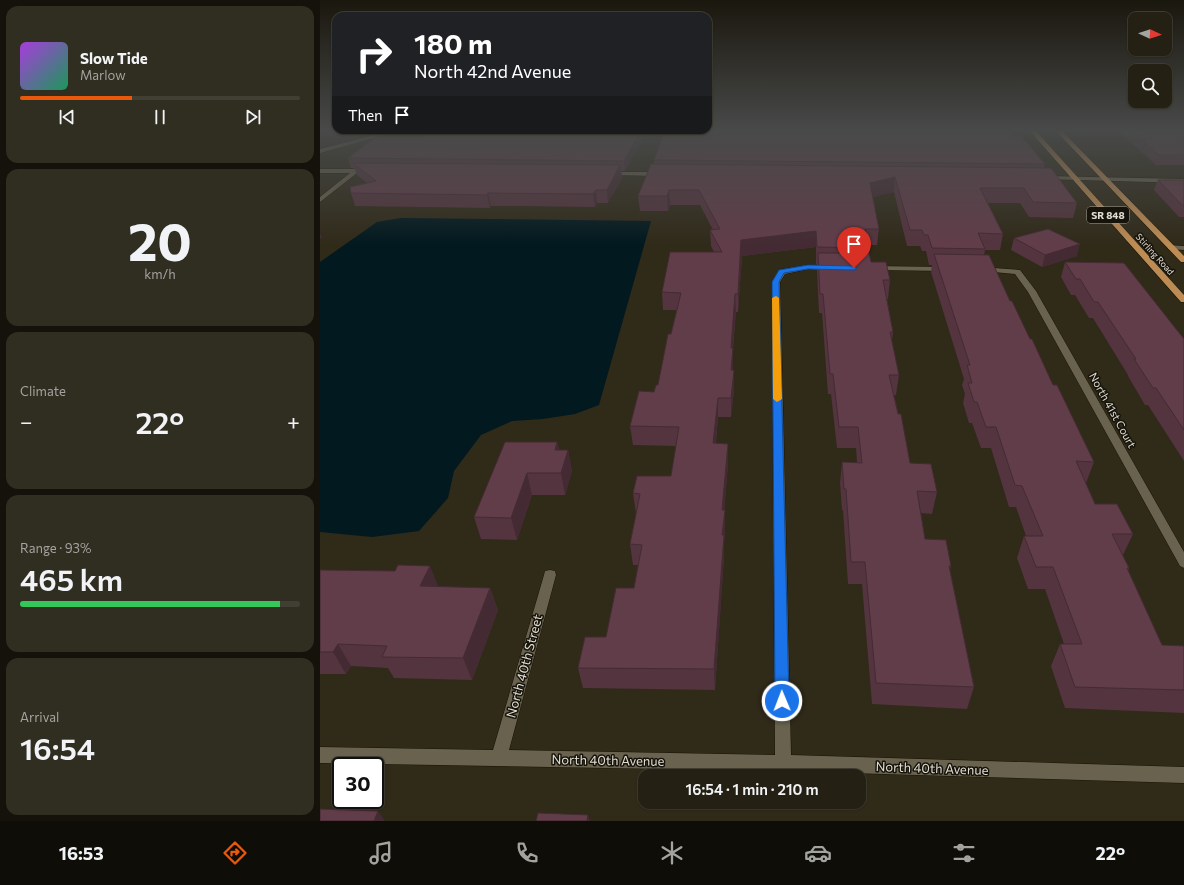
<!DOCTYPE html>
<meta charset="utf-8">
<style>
:root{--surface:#242013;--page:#302d21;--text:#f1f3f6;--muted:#a3a3a0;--line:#413e33;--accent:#ea580c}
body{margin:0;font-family:Commissioner,sans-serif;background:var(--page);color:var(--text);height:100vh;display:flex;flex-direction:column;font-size:15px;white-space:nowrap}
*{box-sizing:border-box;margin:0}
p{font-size:13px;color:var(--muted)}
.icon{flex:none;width:22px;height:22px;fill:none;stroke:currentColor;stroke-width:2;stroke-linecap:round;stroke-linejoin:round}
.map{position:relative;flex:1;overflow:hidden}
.side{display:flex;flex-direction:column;gap:6px;padding:6px;background:#14120a;width:320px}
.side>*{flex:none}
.top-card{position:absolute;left:12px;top:12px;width:380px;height:122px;border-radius:12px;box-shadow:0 1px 3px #0004,0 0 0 1px var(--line);background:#202124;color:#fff;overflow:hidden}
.needle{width:26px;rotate:93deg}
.tools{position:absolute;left:808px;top:12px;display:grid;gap:8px}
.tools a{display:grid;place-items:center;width:44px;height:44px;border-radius:8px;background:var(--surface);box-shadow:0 1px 3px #0004,0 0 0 1px var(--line);font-size:20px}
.speed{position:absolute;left:12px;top:757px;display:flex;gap:8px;font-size:20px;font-weight:700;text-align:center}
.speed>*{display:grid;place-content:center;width:52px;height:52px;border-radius:50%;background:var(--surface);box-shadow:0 1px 3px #0004,0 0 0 1px var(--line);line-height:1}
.speed .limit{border:2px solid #111;border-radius:6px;background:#fff;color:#111}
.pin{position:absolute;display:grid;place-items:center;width:34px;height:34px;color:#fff;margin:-41px -17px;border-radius:50% 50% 50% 0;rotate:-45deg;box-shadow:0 0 4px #0007}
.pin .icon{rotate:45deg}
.me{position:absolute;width:44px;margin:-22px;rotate:359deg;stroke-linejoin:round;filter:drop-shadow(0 0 3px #0008)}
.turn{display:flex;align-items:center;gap:14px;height:84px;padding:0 16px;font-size:18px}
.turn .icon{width:52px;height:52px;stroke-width:2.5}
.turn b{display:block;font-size:28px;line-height:34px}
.then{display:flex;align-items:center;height:38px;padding:0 16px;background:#0003;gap:8px;font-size:15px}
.big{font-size:30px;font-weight:600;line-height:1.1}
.side .widget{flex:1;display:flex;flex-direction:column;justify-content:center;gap:6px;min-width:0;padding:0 14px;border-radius:12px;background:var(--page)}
.side .dial{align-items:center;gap:0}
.dial b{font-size:52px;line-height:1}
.song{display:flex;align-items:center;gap:12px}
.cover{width:48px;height:48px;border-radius:6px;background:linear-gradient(135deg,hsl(280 70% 55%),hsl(150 70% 35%))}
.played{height:4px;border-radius:2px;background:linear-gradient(90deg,var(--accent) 40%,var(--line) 40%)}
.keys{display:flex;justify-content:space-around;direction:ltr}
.heat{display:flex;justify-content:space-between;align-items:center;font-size:22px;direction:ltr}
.charge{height:6px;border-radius:3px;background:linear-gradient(90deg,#34c759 93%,var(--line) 0)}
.trip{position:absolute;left:318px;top:769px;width:228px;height:40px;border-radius:12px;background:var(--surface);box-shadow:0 1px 3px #0004,0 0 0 1px var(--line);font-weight:600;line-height:40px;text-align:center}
.tabs{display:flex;height:64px;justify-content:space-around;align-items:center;background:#0e0d08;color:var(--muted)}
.tabs .icon{width:28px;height:28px}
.tabs .selected{color:var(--accent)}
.tabs b{font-size:18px;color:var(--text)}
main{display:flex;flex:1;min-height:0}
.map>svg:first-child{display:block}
</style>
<main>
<section class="side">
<div class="widget">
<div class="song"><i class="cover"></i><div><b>Slow Tide</b><p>Marlow</p></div></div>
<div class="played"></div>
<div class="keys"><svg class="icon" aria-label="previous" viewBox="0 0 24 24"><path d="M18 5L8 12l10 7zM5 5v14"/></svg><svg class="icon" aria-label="pause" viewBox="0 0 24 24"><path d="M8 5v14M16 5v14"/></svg><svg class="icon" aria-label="next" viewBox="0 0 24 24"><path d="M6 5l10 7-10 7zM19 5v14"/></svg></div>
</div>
<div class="widget dial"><b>20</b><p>km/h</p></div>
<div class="widget"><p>Climate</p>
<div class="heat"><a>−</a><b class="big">22°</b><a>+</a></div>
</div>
<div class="widget"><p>Range · 93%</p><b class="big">465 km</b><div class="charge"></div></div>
<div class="widget"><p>Arrival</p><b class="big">16:54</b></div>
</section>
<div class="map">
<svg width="864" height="821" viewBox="0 0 864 821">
<rect width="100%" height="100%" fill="#302a19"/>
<path fill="#02191f" d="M81,218l250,3 -52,184 -24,9 -32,5 -31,2 -31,14 -27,36 -6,27 -29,33 -47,6 -52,-5v-270l57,-40z"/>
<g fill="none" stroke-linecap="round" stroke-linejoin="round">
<g stroke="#181303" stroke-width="1">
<path id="lane" d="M848,245l16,1v4l-16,-1z"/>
</g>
<g stroke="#181303" stroke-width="1">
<g id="street">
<path d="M74,130h9l-83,23v-4z"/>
<path d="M0,169h48l3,2 -3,2h-11l-37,29v-5l30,-24h-30z"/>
<path d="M286,172h54l3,2 -3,2 -52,-1 -3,-2z"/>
<path d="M726,176l138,3v4l-140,-4 -1,-1z"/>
<path d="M488,265l21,1 4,2 -4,2 -21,-1 -23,5 -5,8 11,473 393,12v16l-401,-12 -463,-8v-16l173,3 51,-175 1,-4 5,-1 5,1 1,4 -47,175 266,5 -3,-473 7,-12z"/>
<path d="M552,266l73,1 4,2 -4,2 -70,-1 -4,-2z"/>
<path d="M660,267l40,3 16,21 148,261v16l-4,-2 -152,-274 -13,-18 -32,-3h-3z"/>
</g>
</g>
<g stroke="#181303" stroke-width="1">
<g id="primary">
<path d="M709,130h6l149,165v7h-3z"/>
<path d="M735,130h6l123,126v6h-3z"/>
</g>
</g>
<use href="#lane" fill="#68624e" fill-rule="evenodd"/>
<use href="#street" fill="#68624e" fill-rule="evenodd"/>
<use href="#primary" fill="#bd8c55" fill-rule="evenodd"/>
</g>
<g fill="#53343f">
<path d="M327,130l-22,41h-4l1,7 -14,25h-11l-2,4 -77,-1h-27l-1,2 -135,-2 -4,-13 16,-10 -10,-8 -3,-7h-3l-3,-10 75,-21z"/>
<path d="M798,130h66v35h-28z"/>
<path d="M693,136l32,28 -1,4 33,35 -4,15 -44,-1 -9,-14h-32l15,31 -3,16h-15l-1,5 46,84 23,46 41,77 -8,21 9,21 38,30 -10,21 6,13 -1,3 34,74 22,1v67l-119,-5 -14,-42 9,-22h4l-19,-55h-17l-11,-31 7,-22h2l-10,-29h-7l-18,-59h-10l-9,-25h-3l-6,-20 2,-9 -3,-9 2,-6 -33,-107 1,-7h-3l-3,-14h-4l-2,-5h-13l-13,-54 -21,5 6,32 -2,16h-9l-1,8 4,9 19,18 -2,19h-1l6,33 -1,9 7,34 -3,20h-2l16,68 27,29 -5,22 -11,-1 4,26 26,27 -1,4 24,117 -7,22 -95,-5 -10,-120h-14l-5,-74h-1l-2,-27 2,-21h15l-1,-14h-19l-6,-54h-3l-6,-81h-3l-2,-42v-7h-1v-17l-74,9 -4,56h-2l-3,36v22h1v20l-3,27h-13l-2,26 12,21 -4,46 1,21 -1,14v11l-9,134 -132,-2 -5,-20 28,-31 28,-49 4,-23h-5l-3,-21 6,-30 -3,-21 38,-17 5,-30 -43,-1 -3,-19 24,-34 4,-7 19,-75h-14l-1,-18 52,-40 -3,-6 -1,-16h3l-13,-25h-30l-2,6h-28l-2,-15 16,-32v-4z"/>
<path d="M838,180h26v37h-5l-25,-27z"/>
<path d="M694,238l63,18 -35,11 -31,-17z"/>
<path d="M745,262l119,77v122l-36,-56h-3l-17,-29v-1l-35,-57h-4l-14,-23h-4l-10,-18z"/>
<path d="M237,442l2,8h9l4,21 -7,24h-33l-15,45 -36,-1 -7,-22z"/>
<path d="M0,570l118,17 52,1 8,22 -26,70 -78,-2 -6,-10 -37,-2 -5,8h-26z"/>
</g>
<g fill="#442b33">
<path d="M321,130h6l-22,41 -1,-10z"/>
<path d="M300,165l2,13 -14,25 -1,-13z"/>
<path d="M575,177l-1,15 -25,6 1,-15z"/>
<path d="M276,190l1,13 -2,4 -2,-13z"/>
<path d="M349,190l1,15 -2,6 -1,-15z"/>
<path d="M168,193l3,13 -1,2 -3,-13z"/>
<path d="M496,231v16l-74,9 -4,56v-18l3,-54z"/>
<path d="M0,233l2,5h-2z"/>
<path d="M760,244l-3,12 -35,11 3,-12z"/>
<path d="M415,294l1,18 -4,42 1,-6v19l-2,22v-41z"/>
<path d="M414,370v20l-3,27v-19z"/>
<path d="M398,398v19l-4,46 -1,-20z"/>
<path d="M237,442l5,21 -7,-13z"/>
<path d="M408,444v20l-5,67 -1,-21z"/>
<path d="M248,450l4,21 -7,24 -4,-22z"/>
<path d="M207,473l5,22 -15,45 -6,-22z"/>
<path d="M405,510v21l-1,14v11l-9,134 -1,-21 8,-134z"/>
<path d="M110,566l9,22 -19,-2z"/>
<path d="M170,588l8,22 -26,70 -9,-22z"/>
<path d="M18,644l13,22 -5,8 -13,-22z"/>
<path d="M58,811l7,10h-11z"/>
<path d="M268,815l2,6h-3z"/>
</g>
<g fill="#613d49" stroke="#442b33">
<path d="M112,130h209l-17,31 -276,-3 28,-21h47z"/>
<path d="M345,130h343l5,6h8l24,28 -391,-4z"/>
<path d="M811,130h53v25h-25z"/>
<path d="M33,163l267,2 -13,25h-11l-3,4 -105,-1 -1,2 -136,-2 -1,-6 26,-6z"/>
<path d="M331,164l400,4 26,35 -44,-1 -9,-14h-44l23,46 -25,-1 7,16 -53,-1 -4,-13h-4l-2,-5h-12l-15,-53 -25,6 9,46h-14l3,19 -51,-1 -1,-16 -75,9 -3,54h-3l-4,54h2l-2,22h3l-3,28h-13l-5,45 15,1 -6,66h3l-3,25h2l-10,134 -136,-1 7,-31h21l10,-49h18l8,-43 -12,-1 10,-50 -7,-1 4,-17h34l8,-49 -49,-1 9,-35 15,1 2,-7h2l10,-51h3l10,-41 -19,-1 8,-40h52l-12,-22 10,-1 -21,-39h-30l-2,6h-29z"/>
<path d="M838,180h26v26h-1z"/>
<path d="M728,229l32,15 -35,11 -31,-17z"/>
<path d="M498,253h51l2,9h15l4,18h-7l10,52h-3l9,43h-10l9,39h3l9,49 21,1 6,28 -20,-1 8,48 21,1 5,26h-2l25,121 -98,-4 -11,-121h-14l-5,-73h-2l-2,-27 20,1 -4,-36h-19l-6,-53h-3l-7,-80h-3z"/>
<path d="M614,254l55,1 21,46h2l18,38h2l21,46h4l37,77 -18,-1 19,43h22l16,30h-21l17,34h-2l35,77 22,1v44l-109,-3 -15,-43h22l-29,-77h-17l-12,-31h19l-21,-50 -7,-1 -19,-58h-10l-9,-25h-3l-6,-19h4l-5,-18h3z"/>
<path d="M745,262l59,1 60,76v91l-28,-42h-3l-19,-29h2l-38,-57h-4l-14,-23h-4z"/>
<path d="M185,442h52l-2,8h13l-7,23h-34l-16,45 -37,-1z"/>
<path d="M78,565l32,1 -10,20 70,2 -27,70 -81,-1 5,-11 -49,-2 -5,8h-13v-82l75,1z"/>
<path d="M0,809l58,2 -4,10h-54z"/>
<path d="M218,813l50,2 -1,6h-51z"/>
</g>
<linearGradient id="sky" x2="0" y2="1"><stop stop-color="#1a170e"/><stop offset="0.53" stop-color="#484a49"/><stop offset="1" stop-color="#484a49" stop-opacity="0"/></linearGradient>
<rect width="864" height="245" fill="url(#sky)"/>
<path fill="#1a73e8" stroke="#114b97" d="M488,265l46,1 3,2 -3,2 -46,-1 -24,4 -5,9 10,419 -2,5 -5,2 -5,-2 -2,-5 -3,-419 7,-12z"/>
<path fill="#f59e0b" d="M456,296l3,2 3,101 -5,3 -4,-3 -1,-101z"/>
<g text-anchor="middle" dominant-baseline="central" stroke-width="3" stroke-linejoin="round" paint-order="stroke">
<g font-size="9" fill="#e1ddd2" stroke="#16130b">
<text transform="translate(835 254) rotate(48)">Stirling Road</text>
</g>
<rect fill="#16130b" stroke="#a4a096" stroke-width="1" x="767" y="207" width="42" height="16" rx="3"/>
<g font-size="10" font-weight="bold" fill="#e1ddd2">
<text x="788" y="215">SR 848</text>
</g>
<g font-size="11" fill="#e1ddd2" stroke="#16130b">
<text transform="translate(793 410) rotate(61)">North 41st Court</text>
</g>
<g font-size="13" fill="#e1ddd2" stroke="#16130b">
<text transform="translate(204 666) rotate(-75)">North 40th Street</text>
<text transform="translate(288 760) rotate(1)">North 40th Avenue</text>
<text transform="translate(612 768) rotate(2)">North 40th Avenue</text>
</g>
</g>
</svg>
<div class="tools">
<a><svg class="needle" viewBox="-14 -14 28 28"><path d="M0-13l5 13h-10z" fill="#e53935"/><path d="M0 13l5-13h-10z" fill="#a3a3a0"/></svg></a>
<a><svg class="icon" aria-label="search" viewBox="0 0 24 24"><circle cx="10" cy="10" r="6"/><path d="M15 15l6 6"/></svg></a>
</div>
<div class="speed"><div class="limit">30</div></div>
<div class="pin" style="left:534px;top:268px;background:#d93025"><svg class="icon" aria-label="arrive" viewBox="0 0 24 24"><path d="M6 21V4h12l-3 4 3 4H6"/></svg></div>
<svg class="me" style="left:462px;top:701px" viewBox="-20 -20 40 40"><circle r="17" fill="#1a73e8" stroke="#fff" stroke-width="3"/><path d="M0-11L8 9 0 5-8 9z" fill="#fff"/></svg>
<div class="trip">16:54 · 1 min · 210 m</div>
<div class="top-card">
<div class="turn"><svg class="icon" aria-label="right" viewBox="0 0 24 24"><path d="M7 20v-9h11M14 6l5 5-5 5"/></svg><div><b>180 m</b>North 42nd Avenue</div></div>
<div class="then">Then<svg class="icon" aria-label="arrive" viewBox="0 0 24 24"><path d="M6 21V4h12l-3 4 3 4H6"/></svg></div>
</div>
</div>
</main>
<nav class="tabs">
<b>16:53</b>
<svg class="icon selected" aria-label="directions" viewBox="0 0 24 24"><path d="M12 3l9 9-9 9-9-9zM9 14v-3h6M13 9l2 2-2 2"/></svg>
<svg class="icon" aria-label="music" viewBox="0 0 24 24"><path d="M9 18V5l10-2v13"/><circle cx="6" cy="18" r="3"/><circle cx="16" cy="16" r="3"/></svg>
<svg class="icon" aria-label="phone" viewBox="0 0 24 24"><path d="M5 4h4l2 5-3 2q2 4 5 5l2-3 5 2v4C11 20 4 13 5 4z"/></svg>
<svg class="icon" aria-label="climate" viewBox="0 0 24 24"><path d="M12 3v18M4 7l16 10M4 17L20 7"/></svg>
<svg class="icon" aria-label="car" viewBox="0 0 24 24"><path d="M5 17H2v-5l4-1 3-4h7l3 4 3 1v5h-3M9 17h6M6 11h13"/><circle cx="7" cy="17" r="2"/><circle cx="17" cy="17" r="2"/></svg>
<svg class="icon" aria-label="filters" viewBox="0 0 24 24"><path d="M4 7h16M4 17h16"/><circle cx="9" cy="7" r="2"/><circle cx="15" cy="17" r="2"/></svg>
<b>22°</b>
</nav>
